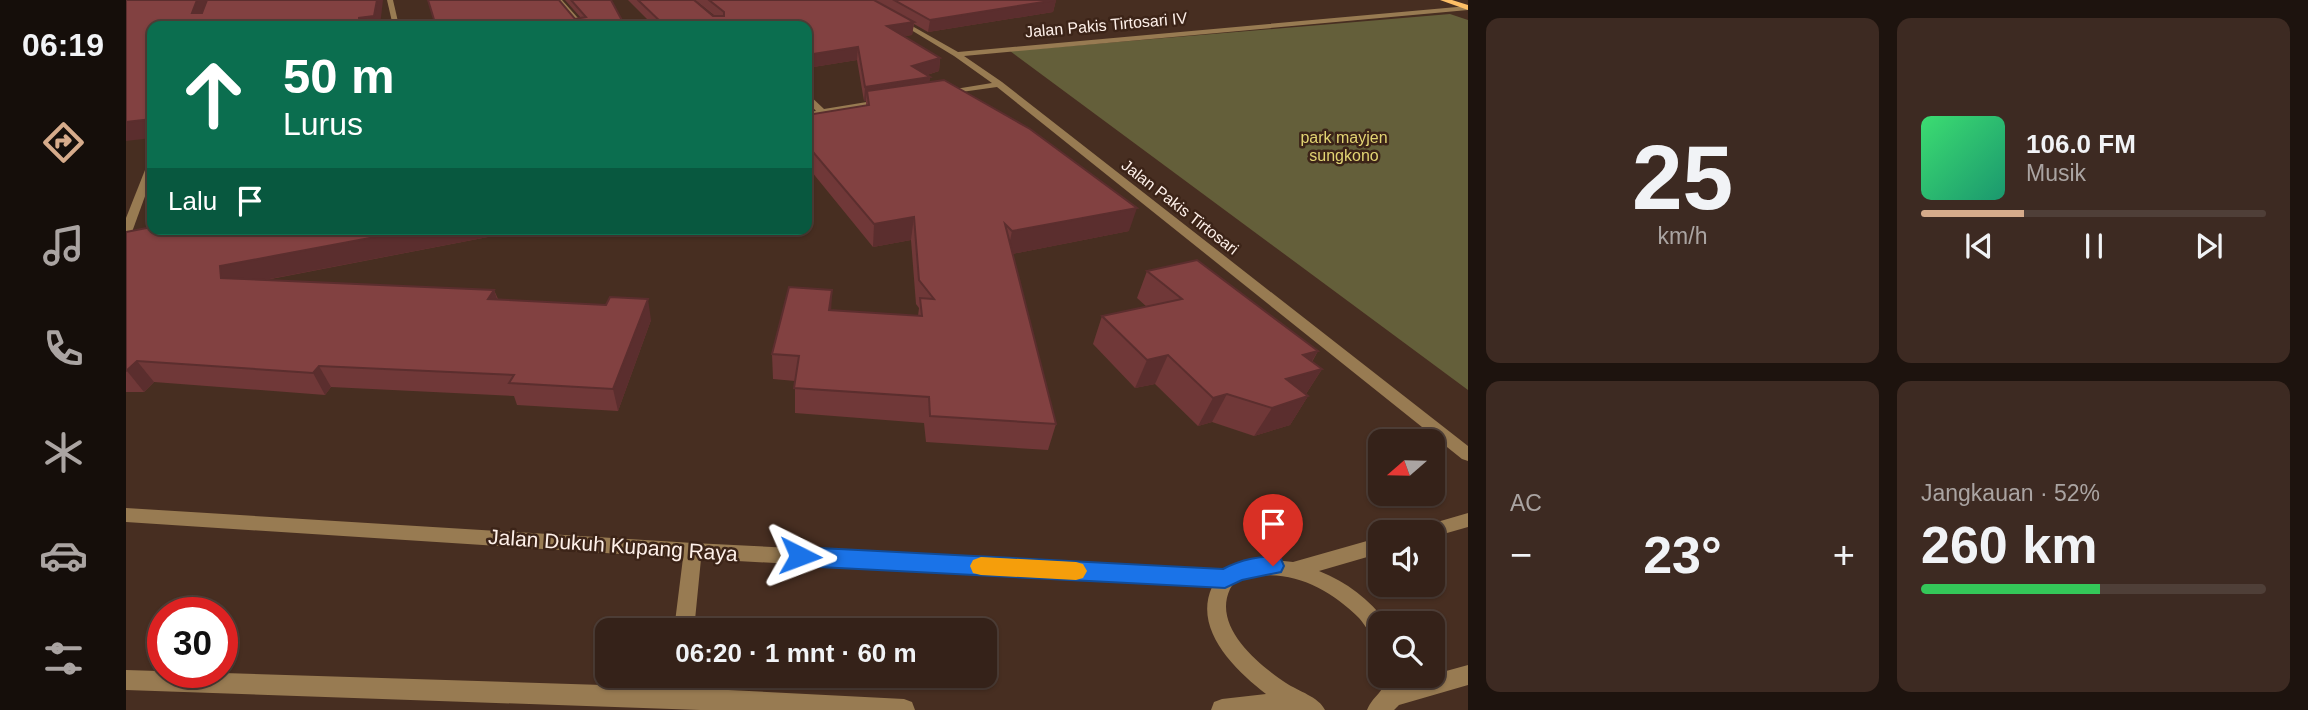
<!DOCTYPE html>
<html lang="id">
<meta charset="utf-8">
<style>
:root{--surface:#352219;--page:#3d2a22;--text:#f1f3f6;--muted:#aaa4a2;--line:#4f3f38;--accent:#d6ab8b}
body{margin:0;font-family:Helvetica,sans-serif;background:var(--page);color:var(--text);height:100vh;display:flex;flex-direction:column;font-size:26px;white-space:nowrap}
*{box-sizing:border-box;margin:0}
p{font-size:23px;color:var(--muted)}
.icon{flex:none;width:38px;height:38px;fill:none;stroke:currentColor;stroke-width:2;stroke-linecap:round;stroke-linejoin:round}
.map{position:relative;flex:1;overflow:hidden}
.sheet{display:flex;flex-direction:column;gap:18px;padding:18px;background:#1d130e;width:840px}
.sheet>*{flex:none}
.hud{position:absolute;left:21px;top:21px;width:665px;height:214px;border-radius:14px;box-shadow:0 2px 5px #0004,0 0 0 2px var(--line);background:#0b6e4f;color:#fff;overflow:hidden}
.needle{width:46px;rotate:250deg}
.tools{position:absolute;left:1242px;top:429px;display:grid;gap:14px}
.tools a{display:grid;place-items:center;width:77px;height:77px;border-radius:14px;background:var(--surface);box-shadow:0 2px 5px #0004,0 0 0 2px var(--line);font-size:35px}
.speed{position:absolute;left:21px;top:597px;display:flex;gap:14px;font-size:35px;font-weight:700;text-align:center}
.speed>*{display:grid;place-content:center;width:91px;height:91px;border-radius:50%;background:var(--surface);box-shadow:0 2px 5px #0004,0 0 0 2px var(--line);line-height:1}
.speed .limit{border:10px solid #d22;background:#fff;color:#111}
.pin{position:absolute;display:grid;place-items:center;width:60px;height:60px;color:#fff;margin:-72px -30px;border-radius:50% 50% 50% 0;rotate:-45deg;box-shadow:0 0 7px #0007}
.pin .icon{rotate:45deg}
.me{position:absolute;width:77px;margin:-38px;rotate:93deg;stroke-linejoin:round;filter:drop-shadow(0 0 5px #0008)}
.turn{display:flex;align-items:center;gap:24px;height:147px;padding:0 21px;font-size:32px}
.turn .icon{width:91px;height:91px;stroke-width:2.5}
.turn b{display:block;font-size:49px;line-height:60px}
.then{display:flex;align-items:center;height:66px;padding:0 21px;background:#0003;gap:14px;font-size:26px}
.big{font-size:52px;font-weight:800;line-height:1.1}
.sheet .widget{flex:1;display:flex;flex-direction:column;justify-content:center;gap:10px;min-width:0;padding:0 24px;border-radius:14px;background:var(--page)}
.sheet .dial{align-items:center;gap:0}
.dial b{font-size:91px;line-height:1}
.song{display:flex;align-items:center;gap:21px}
.cover{width:84px;height:84px;border-radius:10px;background:linear-gradient(135deg,hsl(140 70% 55%),hsl(160 70% 35%))}
.played{height:7px;border-radius:4px;background:linear-gradient(90deg,var(--accent) 30%,var(--line) 30%)}
.keys{display:flex;justify-content:space-around;direction:ltr}
.heat{display:flex;justify-content:space-between;align-items:center;font-size:38px;direction:ltr}
.charge{height:10px;border-radius:5px;background:linear-gradient(90deg,#34c759 52%,var(--line) 0)}
.sheet .tiles{flex:1;display:grid;gap:18px;grid-template-columns:repeat(2,1fr)}
.trip{position:absolute;left:469px;top:618px;width:402px;height:70px;border-radius:14px;background:var(--surface);box-shadow:0 2px 5px #0004,0 0 0 2px var(--line);font-weight:800;line-height:70px;text-align:center}
main{display:flex;flex:1;min-height:0}
.menu{display:flex;flex-direction:column;width:126px;justify-content:space-around;align-items:center;background:#150e0a;color:var(--muted)}
.menu .icon{width:49px;height:49px}
.menu .selected{color:var(--accent)}
.menu b{font-size:32px;color:var(--text)}
.map>svg:first-child{display:block}
</style>
<main>
<nav class="menu">
<b>06:19</b>
<svg class="icon selected" aria-label="directions" viewBox="0 0 24 24"><path d="M12 3l9 9-9 9-9-9zM9 14v-3h6M13 9l2 2-2 2"/></svg>
<svg class="icon" aria-label="music" viewBox="0 0 24 24"><path d="M9 18V5l10-2v13"/><circle cx="6" cy="18" r="3"/><circle cx="16" cy="16" r="3"/></svg>
<svg class="icon" aria-label="phone" viewBox="0 0 24 24"><path d="M5 4h4l2 5-3 2q2 4 5 5l2-3 5 2v4C11 20 4 13 5 4z"/></svg>
<svg class="icon" aria-label="climate" viewBox="0 0 24 24"><path d="M12 3v18M4 7l16 10M4 17L20 7"/></svg>
<svg class="icon" aria-label="car" viewBox="0 0 24 24"><path d="M5 17H2v-5l4-1 3-4h7l3 4 3 1v5h-3M9 17h6M6 11h13"/><circle cx="7" cy="17" r="2"/><circle cx="17" cy="17" r="2"/></svg>
<svg class="icon" aria-label="filters" viewBox="0 0 24 24"><path d="M4 7h16M4 17h16"/><circle cx="9" cy="7" r="2"/><circle cx="15" cy="17" r="2"/></svg>
</nav>
<div class="map">
<svg width="1342" height="710" viewBox="0 0 1342 710">
<rect width="100%" height="100%" fill="#472e21"/>
<path fill="#645f3a" d="M1324,14l18,6v370l-458,-339z"/>
<g fill="none" stroke-linecap="round" stroke-linejoin="round">
<g fill="#987b52" fill-rule="evenodd">
<path d="M261,0h6l6,26h-6z"/>
<path d="M430,0h6l23,26h-6z"/>
<path d="M1342,6v4l-504,46 38,26 466,364v15l-6,-2 -465,-372 -57,8 -1,-2 4,-2 49,-8 -38,-27 -61,-37 5,-1 60,34z"/>
<path d="M681,93l17,16 61,-10 4,3 -82,16v-6l9,-1 -9,-10z"/>
<path d="M26,162v15l-20,55 -6,3v-17l21,-53z"/>
<path d="M0,508l567,35 529,27 26,-9 18,-2 27,3 88,-25v16l-62,18c28,11 50,28 68,52h-6v17c-11,-4 -15,-14 -22,-22 -27,-27 -63,-47 -102,-42 -10,1 -22,3 -27,13 -18,38 29,76 56,94 12,8 33,14 39,27h-114l3,-8 8,-3 44,-5c-32,-25 -73,-65 -54,-107l-511,-28 -7,71h-20l9,-72 -557,-36z"/>
<path d="M1342,513v14l-35,10v-5h-16l3,-5z"/>
<path d="M1342,665v20l-69,20 -5,5h-27c7,-16 15,-14 20,-34h20l-1,6z"/>
<path d="M0,670l540,17 2,-11h20v12l216,11 8,3 3,8h-215l-574,-20z"/>
</g>
<path fill="#fcbe66" fill-rule="evenodd" d="M1314,0h12l16,5v5z"/>
</g>
<g fill="#703838">
<path d="M439,0h46l14,26 -50,-7 6,-1z"/>
<path d="M502,0h66l19,16h2l-20,-16h361l-3,12 -125,20 -14,-8 -2,11 -8,1 36,22 -1,13 -12,4 3,2 -1,5 200,149 -117,23 44,170 -8,26 -122,-8 -2,-19 -129,-10v-32l-22,-2 -1,-25 59,-43 87,5 1,-8 -3,-4 -5,-64 -38,7 -66,-81v-51l59,-9v-5h-2l-7,-41 -50,8v-42h-153z"/>
<path d="M26,229h377l-263,51 228,10 4,9 153,21 -33,91 -101,-6 -3,-9 -183,-9 -6,8 -171,-13 -10,10h-18v-160z"/>
<path d="M1021,271l171,80 -6,11 10,7 -16,25 2,2 -18,29 -36,11 -42,-14 -14,4 -43,-42 -20,4 -42,-44 9,-28 45,-9 -10,-9z"/>
</g>
<g fill="#5b2e2e">
<path d="M71,0h11l-9,26 -7,-13z"/>
<path d="M251,0h6l-3,26h-21v-8z"/>
<path d="M930,0l-3,12 -125,20 2,-12z"/>
<path d="M788,22l-2,13 -26,4 1,-13z"/>
<path d="M732,47l-1,13 -50,8v-13z"/>
<path d="M814,58l-1,13 -28,9 19,-3 -2,14h-61l-1,10h-2l1,-14 47,-21z"/>
<path d="M26,119v19l-26,3v-19z"/>
<path d="M1011,208l-8,23 -122,24 5,-24z"/>
<path d="M788,217l-3,23 -38,7 1,-23z"/>
<path d="M292,229h111l-296,57 -12,-8 -1,-12z"/>
<path d="M368,290l7,21 -13,-12z"/>
<path d="M706,290l-1,25 -2,-5z"/>
<path d="M522,299l3,21 -33,91 -5,-22z"/>
<path d="M1192,351l-14,23 18,-5 -18,28 -18,-18 17,-24z"/>
<path d="M1042,355l-13,29 -20,4 12,-28z"/>
<path d="M11,361l17,21 -10,10 -17,-21z"/>
<path d="M193,366l12,21 -6,8 -12,-22z"/>
<path d="M1101,394l-15,28 -14,4 15,-28z"/>
<path d="M1182,396l-18,29 -36,11 18,-28z"/>
</g>
<g fill="#824141" stroke="#5b2e2e" stroke-width="2">
<path d="M0,0h71l-5,13h10l5,-13h170l-3,16 -15,2v8h-207v93l-26,3z"/>
<path d="M302,0h131l16,19 11,-2 -15,-17h40l14,26h-189z"/>
<path d="M512,0h56l19,16h11v-4l-15,-12h165l40,22 -27,4 53,32 -28,8 18,11 -65,10 -7,-40 -51,8v-29h-142z"/>
<path d="M768,0h162l-126,20z"/>
<path d="M818,80l86,49 107,79 -125,23 -7,-7 51,200 -126,-8 -1,-19 -135,-9 5,-32 -27,-2 17,-67 43,3 -3,20 93,6 -2,-18 14,1 -15,-19 -5,-63 -40,7 -67,-79v-30l62,-10 -2,-14z"/>
<path d="M26,227v2h266l-198,37 1,12 273,12 -6,9 118,6 4,-8 38,2 -35,90 -104,-6 5,-8 -195,-9 -6,7 -176,-12 -11,10v-139z"/>
<path d="M1071,260l121,91 -15,4 19,14 -36,10 22,17 -36,12 -45,-14 -14,4 -45,-43 -21,5 -45,-44 80,-17 -35,-28z"/>
</g>
<path fill="#1a73e8" stroke="#114b97" stroke-width="2" d="M674,547l423,22c15,-8 41,-16 58,-10l3,7 -3,6 -39,8 -17,8 -425,-22 -8,-3 -3,-7 3,-6z"/>
<path fill="#f59e0b" d="M855,557l95,5 7,2 4,7 -4,7 -7,2 -95,-5 -8,-2 -3,-7 3,-6z"/>
<g text-anchor="middle" dominant-baseline="central" stroke-width="5" stroke-linejoin="round" paint-order="stroke">
<g font-size="16" fill="#fef0e9" stroke="#3c2418">
<text transform="translate(980 25) rotate(-5)">Jalan Pakis Tirtosari IV</text>
<text transform="translate(1054 207) rotate(38)">Jalan Pakis Tirtosari</text>
</g>
<g font-size="16" fill="#e2d473" stroke="#3c2418">
<text x="1218" y="137">park mayjen<tspan x="1218" dy="18">sungkono</tspan></text>
</g>
<g font-size="21" fill="#fef0e9" stroke="#3c2418">
<text transform="translate(487 545) rotate(4)">Jalan Dukuh Kupang Raya</text>
</g>
</g>
</svg>
<div class="tools">
<a><svg class="needle" viewBox="-14 -14 28 28"><path d="M0-13l5 13h-10z" fill="#e53935"/><path d="M0 13l5-13h-10z" fill="#aaa4a2"/></svg></a>
<a><svg class="icon" aria-label="sound" viewBox="0 0 24 24"><path d="M4 9h4l5-4v14l-5-4H4zM17 9q2 3 0 6"/></svg></a>
<a><svg class="icon" aria-label="search" viewBox="0 0 24 24"><circle cx="10" cy="10" r="6"/><path d="M15 15l6 6"/></svg></a>
</div>
<div class="speed"><div class="limit">30</div></div>
<div class="pin" style="left:1147px;top:566px;background:#d93025"><svg class="icon" aria-label="arrive" viewBox="0 0 24 24"><path d="M6 21V4h12l-3 4 3 4H6"/></svg></div>
<svg class="me" style="left:674px;top:556px" viewBox="-20 -20 40 40"><path d="M0-17L14 15 0 8-14 15z" fill="#1a73e8" stroke="#fff" stroke-width="4"/></svg>
<div class="trip">06:20 · 1 mnt · 60 m</div>
<div class="hud">
<div class="turn"><svg class="icon" aria-label="ahead" viewBox="0 0 24 24"><path d="M12 20V5M6 11l6-6 6 6"/></svg><div><b>50 m</b>Lurus</div></div>
<div class="then">Lalu<svg class="icon" aria-label="arrive" viewBox="0 0 24 24"><path d="M6 21V4h12l-3 4 3 4H6"/></svg></div>
</div>
</div>
<section class="sheet">
<div class="tiles">
<div class="widget dial"><b>25</b><p>km/h</p></div>
<div class="widget">
<div class="song"><i class="cover"></i><div><b>106.0 FM</b><p>Musik</p></div></div>
<div class="played"></div>
<div class="keys"><svg class="icon" aria-label="previous" viewBox="0 0 24 24"><path d="M18 5L8 12l10 7zM5 5v14"/></svg><svg class="icon" aria-label="pause" viewBox="0 0 24 24"><path d="M8 5v14M16 5v14"/></svg><svg class="icon" aria-label="next" viewBox="0 0 24 24"><path d="M6 5l10 7-10 7zM19 5v14"/></svg></div>
</div>
<div class="widget"><p>AC</p>
<div class="heat"><a>−</a><b class="big">23°</b><a>+</a></div>
</div>
<div class="widget"><p>Jangkauan · 52%</p><b class="big">260 km</b><div class="charge"></div></div>
</div>
</section>
</main>
